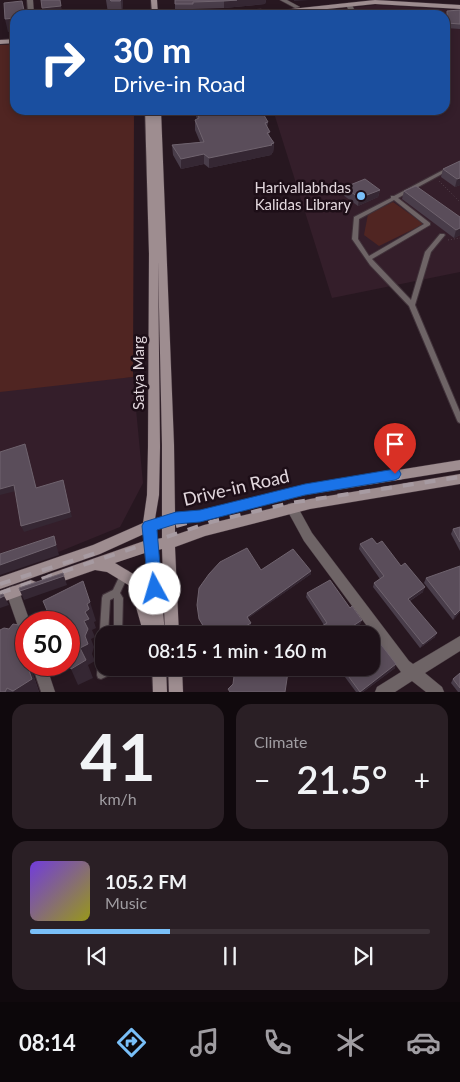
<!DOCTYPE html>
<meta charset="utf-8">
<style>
:root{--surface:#1d1118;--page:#2a1f25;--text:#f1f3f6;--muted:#a09da2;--line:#3b3137;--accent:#79bff8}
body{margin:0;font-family:Lato,sans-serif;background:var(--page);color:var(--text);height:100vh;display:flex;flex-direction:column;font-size:19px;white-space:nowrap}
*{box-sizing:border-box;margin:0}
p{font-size:16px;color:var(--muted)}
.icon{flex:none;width:28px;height:28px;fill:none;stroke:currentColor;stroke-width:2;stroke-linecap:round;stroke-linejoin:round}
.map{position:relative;height:692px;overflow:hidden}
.sheet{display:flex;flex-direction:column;gap:12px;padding:12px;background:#10090d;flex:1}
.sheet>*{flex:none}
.guide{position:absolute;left:10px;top:10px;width:440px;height:105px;border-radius:15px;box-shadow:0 2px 8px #0003,0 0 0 1px var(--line);background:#1a4fa0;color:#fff;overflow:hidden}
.speed{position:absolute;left:15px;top:611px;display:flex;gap:10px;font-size:25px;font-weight:700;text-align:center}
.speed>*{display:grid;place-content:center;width:65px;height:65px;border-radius:50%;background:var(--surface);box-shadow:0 2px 8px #0003,0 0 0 1px var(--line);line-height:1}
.speed .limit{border:8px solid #d22;background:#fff;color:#111}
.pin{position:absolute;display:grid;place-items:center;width:42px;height:42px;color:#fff;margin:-51px -21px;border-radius:50% 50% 50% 0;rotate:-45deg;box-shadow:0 0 5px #0007}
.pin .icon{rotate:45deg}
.me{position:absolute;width:55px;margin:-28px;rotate:354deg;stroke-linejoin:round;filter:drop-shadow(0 0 4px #0008)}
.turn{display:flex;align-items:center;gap:18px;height:105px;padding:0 20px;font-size:22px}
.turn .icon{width:65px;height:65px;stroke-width:2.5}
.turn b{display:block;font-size:35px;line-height:42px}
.big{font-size:38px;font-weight:600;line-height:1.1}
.sheet .card{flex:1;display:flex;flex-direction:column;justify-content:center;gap:8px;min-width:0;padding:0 18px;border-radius:15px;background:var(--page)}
.sheet .dial{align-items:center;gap:0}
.dial b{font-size:65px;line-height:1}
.song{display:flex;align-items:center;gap:15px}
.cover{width:60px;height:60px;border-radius:8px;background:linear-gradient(135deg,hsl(260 70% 55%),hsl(60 70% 35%))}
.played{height:5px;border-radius:2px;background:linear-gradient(90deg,var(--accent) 35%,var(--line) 35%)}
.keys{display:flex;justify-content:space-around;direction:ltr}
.heat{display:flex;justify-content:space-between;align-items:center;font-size:28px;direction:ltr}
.sheet .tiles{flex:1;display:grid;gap:12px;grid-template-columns:1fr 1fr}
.card:last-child{grid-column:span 2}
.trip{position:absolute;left:95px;top:626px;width:285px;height:50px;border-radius:15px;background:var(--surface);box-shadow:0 2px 8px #0003,0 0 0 1px var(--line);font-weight:600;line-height:50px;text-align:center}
.tab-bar{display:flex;height:80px;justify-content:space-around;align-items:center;background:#0c070a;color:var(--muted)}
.tab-bar .icon{width:35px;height:35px}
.tab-bar .on{color:var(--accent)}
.tab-bar b{font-size:22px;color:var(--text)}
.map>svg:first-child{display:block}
</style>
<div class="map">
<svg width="460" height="692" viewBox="0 0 460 692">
<rect width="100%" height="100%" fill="#271720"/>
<g fill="#341e2a">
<path d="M377,5l83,5v262l-128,26 -59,-188h172v-95h-163z"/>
<path d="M133,377l10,106 -23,44 -86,35 -34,11v-184z"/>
</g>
<g fill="#502522">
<path d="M15,44v66h119l-1,267 -133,15v-347z"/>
<path d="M393,202l31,22 -45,22 -15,-11 4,-21z"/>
</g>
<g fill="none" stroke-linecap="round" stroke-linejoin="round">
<g stroke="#41323a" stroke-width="2">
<g id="lane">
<path d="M447,168h2l2,1 -53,29 32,25v2l-58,34 39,41 14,-48 15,-18h4l1,1 -14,17 -16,53 45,107v11l-2,-1 -1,-2 -48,-114 -39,-41 -18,-26 2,-22 37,-19v-2h3zM394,200l30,24 -55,32 -11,-17 1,-20z"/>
<path d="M125,570l3,1 1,3 -9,19 3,5 -1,37h-8v-37l-4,2 -2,35h-4v33h15l-1,3 -17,8 -3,-1 -1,-3 5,-77 1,-3 10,-5 9,-19z"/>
</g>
</g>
<g stroke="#41323a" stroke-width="1">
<g id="street">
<path d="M27,0h6l1,15h-6z"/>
<path d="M280,0h7l13,7 -5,1z"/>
<path d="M349,3l3,2 5,10h-6l-5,-10z"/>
<path d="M292,503l4,1 16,29 97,128 4,3 47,-28v15l-35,22 17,14 2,5h-18l-14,-11 -17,11h-20l2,-5 24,-15 -97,-131 -18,-33 2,-4z"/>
<path d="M13,586l5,2 12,34h-4v15l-5,-2 -15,-43 2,-4z"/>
<path d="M32,665h14l9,27h-14z"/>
</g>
</g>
<g stroke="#41323a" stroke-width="1">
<g id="secondary">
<path d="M151,0h6l1,15h-6z"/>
<path d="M375,0l85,5v4l-85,-5 -105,11h-19l1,-1 -30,1 3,-2 36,-4 3,2 -1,1z"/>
<path d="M15,39v4l-15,1v-4z"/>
<path d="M145,110h8l4,129 -4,-129h8l13,335 1,68 25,-2 105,-26 155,-25v10l-155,25 -105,26 -25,3v11l29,-10 106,-26 150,-25v10l-150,25 -105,27 -30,11 4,88h-14l-3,-86 -4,1 7,85h-21l-14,-49 -23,-14 -12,-2 -43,15 -5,-2 -1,-4 1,-4 5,-2 92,-32v-7l-44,20 -100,35v-12l93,-32 50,-22 4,-28 1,-48 1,-193zM158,261l4,184v72l-7,2 4,-24 1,-48zM162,527v11l-5,1 -1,-10zM145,553l4,54 -9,-29 -25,-15z"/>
<path d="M31,580l5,2 2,4 -2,4 -36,13v-12z"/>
<path d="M152,668h14l1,24h-14z"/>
<path d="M168,668h14l1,24h-14z"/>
</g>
</g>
<g stroke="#6d5f67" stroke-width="1" stroke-dasharray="0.5 2.5" stroke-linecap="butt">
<path d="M439,181l21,21"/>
<path d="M448,240l12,-2"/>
</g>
<use href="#lane" fill="#6e6466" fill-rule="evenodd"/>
<use href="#street" fill="#6e6466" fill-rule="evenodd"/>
<use href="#secondary" fill="#9e8d90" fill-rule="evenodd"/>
<g stroke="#a79ba2" stroke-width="4" stroke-dasharray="11 11" stroke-linecap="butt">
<path d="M176,526l110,-31 124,-19"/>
<path d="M0,584l96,-31"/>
<path d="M0,593l211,-71 79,-19 170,-26"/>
</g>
</g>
<g fill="#493d4a">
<path d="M106,0h17l-1,15h-12l-2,-2z"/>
<path d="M175,0h91l-1,4 -41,4 -31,1v2h-18z"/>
<path d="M460,10v19l-14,-1 1,-17z"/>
<path d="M194,110h67l7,12 -1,6 3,9 4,6 -1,10h-1l-1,2 -62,13 -5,-4 -23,5 -8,-14 -1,-10 28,-3 -5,-12v-10l2,-1z"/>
<path d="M460,161v24l-5,2 -14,-10 2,-8z"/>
<path d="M345,187l35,3 -2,7 -20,9 -15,-11z"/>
<path d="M404,191l56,26v18l-6,3 -52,-39z"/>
<path d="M460,527v24l-9,-17 2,-5z"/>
<path d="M360,544h17l24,22 22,26 -13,9 25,36 -15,11 -47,-61 1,-4 6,-4 -21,-30z"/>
<path d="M261,570l50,4 -63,44 3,5v2l-16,10h-28l-7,-14 -3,-16z"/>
<path d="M426,578l34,34 -7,8 -29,-37z"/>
<path d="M307,593l43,15 12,12 -2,4 -16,11h-29v-5l9,-5 -18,-28z"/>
<path d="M19,625l7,14v26h4l9,27h-39l9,-63z"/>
<path d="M395,668l-32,24h-7l-14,-19 1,-4z"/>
<path d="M460,673v19h-2l-7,-9 2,-4z"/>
</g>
<g fill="#352733">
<path d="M121,0h2l-1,15z"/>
<path d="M237,0h29l-1,4 -41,4v-7z"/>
<path d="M294,0h15l-15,1z"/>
<path d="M61,6l2,9h-19l-2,-7z"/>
<path d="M15,18v13l-7,1 -3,-13z"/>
<path d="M274,143l-1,10h-1l-1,2 -62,13v-10z"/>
<path d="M204,154v10l-23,5v-10z"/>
<path d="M460,178v7l-5,2 2,-8z"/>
<path d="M380,190l-2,7 -20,9 1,-8z"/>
<path d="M460,228v7l-6,3 2,-8z"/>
<path d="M25,444l2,6 11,44 -2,-6z"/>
<path d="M63,480l9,37 -48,15 -3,-6z"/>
<path d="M14,485l2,6 -16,4v-6z"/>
<path d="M54,536l5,19 -59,20v-10z"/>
<path d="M311,571v3l-64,45v-2z"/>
<path d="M63,573l4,12 -43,15 -4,-9z"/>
<path d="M425,587l-2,5 -17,11 2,-4z"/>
<path d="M3,594l6,11 -9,3v-10z"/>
<path d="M90,602l6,19 -2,1 2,6 -4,2 3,7 -4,2 3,8 -2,7 3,7 -7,4 5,13 -15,7 -7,-16 14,-33v-24l2,-8z"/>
<path d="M460,610v2l-7,8 2,-5z"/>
<path d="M362,620l-2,4 -16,11h-5z"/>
<path d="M251,623v2l-16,10h-4z"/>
<path d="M19,625l7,14v24l-6,-20z"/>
<path d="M437,633l-2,4 -15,11 3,-4z"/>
<path d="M396,664l-1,4 -32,24h-4z"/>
<path d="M27,665h3l9,27h-25l-1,-1z"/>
</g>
<g fill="#5a4d5a" stroke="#6f636e">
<path d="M41,0h19l1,6 -19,2z"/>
<path d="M110,0h11l-1,1h-9z"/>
<path d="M175,0h62l-13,1 -31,1v2h-18z"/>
<path d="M22,1l3,14h-10v3l-10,1 -1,-16z"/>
<path d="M460,10v14l-13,-1v-12z"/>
<path d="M197,110h64l7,12 -3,1 5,9 -3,1 7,10 -3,1 1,1 -63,13 -5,-4 -23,5 -9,-14 32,-3 -9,-22 4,-2z"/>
<path d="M460,161v17l-3,1 -14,-10z"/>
<path d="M365,179l15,11 -21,8 -14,-11z"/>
<path d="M416,186l44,31v11l-4,2 -52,-39z"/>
<path d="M25,444l11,44 27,-8 7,32 -49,14 -7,-41 -14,4v-37z"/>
<path d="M460,527v15l-7,-13z"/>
<path d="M54,536l2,9 -56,20v-11z"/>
<path d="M372,538l5,6 5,-3 19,25 4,-3 20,24 -17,12 29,34 -14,11 -49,-61 10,-7 -24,-32z"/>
<path d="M247,548l14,22 32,-21 18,22 -64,46 4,6 -20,12h-22l-10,-16 -2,-14 2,-17 10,-14 11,-12z"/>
<path d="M460,566v44l-5,5 -29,-37z"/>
<path d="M63,573l1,3 -44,15 -1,-3z"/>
<path d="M330,580l20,28 2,-2 10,14 -23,15h-20l-4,-5 12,-7 -20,-30z"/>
<path d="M83,581l7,21 -3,2 2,5 -4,3 4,7 -5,2 4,8 -3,7 3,8 -8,4 6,12 -15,9 -2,-6v-41h-17l-9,-21z"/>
<path d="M3,594l1,2 -4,2v-3z"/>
<path d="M13,624l6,1 6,15 -5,3 6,20v2h1l5,14 -19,12 -6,-3 -2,4h-5v-62l4,-2 5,1z"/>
<path d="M379,642l17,22 -36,28 -17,-23 1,-1h27v-20z"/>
<path d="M235,668h39l14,4 -3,20h-55l-2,-3 5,-5z"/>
<path d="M460,673v15l-7,-9z"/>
</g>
<path fill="#1a73e8" stroke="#114b97" d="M395,469l4,1 2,4 -2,4 -4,2 -90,15 -105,27 -24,2 -19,6 5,59 -2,5 -5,2 -6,-2 -7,-68 2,-4 32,-10 24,-2 105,-26z"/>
<circle fill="#79bff8" stroke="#1d0e17" stroke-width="2" cx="361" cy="196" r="5"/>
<g text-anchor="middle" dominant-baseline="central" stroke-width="5" stroke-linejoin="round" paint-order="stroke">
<g font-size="15" fill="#e2d7dd" stroke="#1d0e17" text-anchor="end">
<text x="351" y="187">Harivallabhdas<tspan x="351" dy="17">Kalidas Library</tspan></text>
</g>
<g font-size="15" fill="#e2d7dd" stroke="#1d0e17">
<text transform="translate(138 373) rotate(-90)">Satya Marg</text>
</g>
<g font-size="18" fill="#e2d7dd" stroke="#1d0e17">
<text transform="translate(236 487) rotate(-13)">Drive-in Road</text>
</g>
</g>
</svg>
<div class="speed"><div class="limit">50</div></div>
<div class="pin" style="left:395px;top:474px;background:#d93025"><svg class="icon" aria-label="arrive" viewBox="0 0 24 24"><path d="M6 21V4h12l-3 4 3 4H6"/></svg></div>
<svg class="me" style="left:155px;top:589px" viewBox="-20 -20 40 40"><circle r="19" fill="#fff"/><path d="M0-13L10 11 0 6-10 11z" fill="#1a73e8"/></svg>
<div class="trip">08:15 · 1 min · 160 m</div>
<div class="guide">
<div class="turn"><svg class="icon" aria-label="right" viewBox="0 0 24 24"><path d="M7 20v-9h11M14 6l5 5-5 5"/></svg><div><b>30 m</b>Drive-in Road</div></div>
</div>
</div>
<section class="sheet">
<div class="tiles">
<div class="card dial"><b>41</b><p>km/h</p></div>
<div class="card"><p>Climate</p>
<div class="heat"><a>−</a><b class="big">21.5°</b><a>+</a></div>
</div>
<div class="card">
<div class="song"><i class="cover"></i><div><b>105.2 FM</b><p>Music</p></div></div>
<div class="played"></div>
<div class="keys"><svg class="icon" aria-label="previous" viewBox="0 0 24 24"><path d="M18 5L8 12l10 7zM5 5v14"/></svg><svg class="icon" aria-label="pause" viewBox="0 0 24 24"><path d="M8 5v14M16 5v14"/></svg><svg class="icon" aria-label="next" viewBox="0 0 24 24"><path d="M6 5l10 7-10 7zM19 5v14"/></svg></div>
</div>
</div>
</section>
<nav class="tab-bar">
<b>08:14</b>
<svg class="icon on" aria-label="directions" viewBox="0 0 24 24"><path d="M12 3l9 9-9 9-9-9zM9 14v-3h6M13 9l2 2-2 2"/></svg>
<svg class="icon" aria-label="music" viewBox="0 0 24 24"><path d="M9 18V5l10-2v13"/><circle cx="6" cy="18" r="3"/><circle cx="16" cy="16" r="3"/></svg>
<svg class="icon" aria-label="phone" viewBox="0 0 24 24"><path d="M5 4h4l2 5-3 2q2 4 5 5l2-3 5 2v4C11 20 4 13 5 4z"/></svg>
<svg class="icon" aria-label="climate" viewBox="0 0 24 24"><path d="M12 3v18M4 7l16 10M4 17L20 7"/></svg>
<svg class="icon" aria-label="car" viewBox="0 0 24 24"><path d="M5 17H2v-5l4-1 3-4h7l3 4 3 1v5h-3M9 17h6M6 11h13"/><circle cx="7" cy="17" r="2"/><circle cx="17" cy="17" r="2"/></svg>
</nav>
